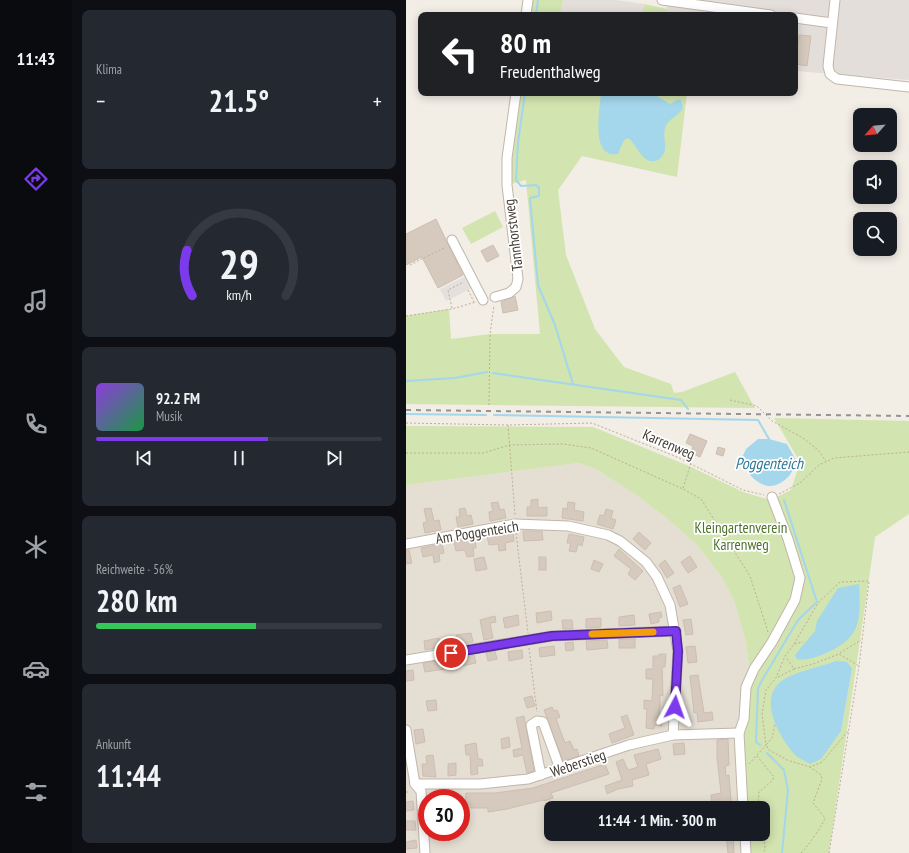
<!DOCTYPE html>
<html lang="de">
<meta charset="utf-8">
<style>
:root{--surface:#171b24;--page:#242831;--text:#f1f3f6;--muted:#9ea1a6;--line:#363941;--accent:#7c3aed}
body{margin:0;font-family:"PT Sans Narrow",sans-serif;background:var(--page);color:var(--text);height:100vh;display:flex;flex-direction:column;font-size:15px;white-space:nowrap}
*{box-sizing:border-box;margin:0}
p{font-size:13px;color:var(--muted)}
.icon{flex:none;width:22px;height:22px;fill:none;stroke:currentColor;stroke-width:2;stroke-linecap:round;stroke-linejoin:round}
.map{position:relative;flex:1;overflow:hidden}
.drawer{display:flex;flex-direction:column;gap:10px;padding:10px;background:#0d0f14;width:334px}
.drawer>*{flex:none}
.top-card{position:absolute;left:12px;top:12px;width:380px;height:84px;border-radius:8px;box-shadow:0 2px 10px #0003;background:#202124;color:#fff;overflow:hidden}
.needle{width:26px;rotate:243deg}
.buttons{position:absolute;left:447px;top:108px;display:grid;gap:8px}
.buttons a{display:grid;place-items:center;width:44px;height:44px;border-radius:8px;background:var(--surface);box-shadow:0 2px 10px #0003;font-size:20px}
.speed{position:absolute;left:12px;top:789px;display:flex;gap:8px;font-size:20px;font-weight:700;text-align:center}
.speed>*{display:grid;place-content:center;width:52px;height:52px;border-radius:50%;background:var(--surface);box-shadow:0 2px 10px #0003;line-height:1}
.speed .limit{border:6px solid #d22;background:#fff;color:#111}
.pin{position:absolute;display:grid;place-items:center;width:34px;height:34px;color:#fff;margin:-17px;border:2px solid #fff;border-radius:50%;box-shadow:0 1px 4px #0007}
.me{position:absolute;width:44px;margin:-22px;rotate:4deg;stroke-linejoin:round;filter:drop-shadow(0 0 3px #0008)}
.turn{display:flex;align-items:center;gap:14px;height:84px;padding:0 16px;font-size:18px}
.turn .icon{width:52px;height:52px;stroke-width:2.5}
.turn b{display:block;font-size:28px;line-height:34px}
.big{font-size:30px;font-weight:800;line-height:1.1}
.drawer .widget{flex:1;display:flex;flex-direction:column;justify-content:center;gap:6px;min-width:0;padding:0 14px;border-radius:8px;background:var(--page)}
.drawer .dial{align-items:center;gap:0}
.dial svg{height:104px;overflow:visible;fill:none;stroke:var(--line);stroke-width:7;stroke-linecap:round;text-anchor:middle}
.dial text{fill:var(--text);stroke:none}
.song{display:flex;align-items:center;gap:12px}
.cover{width:48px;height:48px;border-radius:6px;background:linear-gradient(135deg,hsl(270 70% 55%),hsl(140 70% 35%))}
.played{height:4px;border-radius:2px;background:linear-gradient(90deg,var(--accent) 60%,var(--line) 60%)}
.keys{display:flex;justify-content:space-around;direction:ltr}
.heat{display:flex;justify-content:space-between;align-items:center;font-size:22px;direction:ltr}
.charge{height:6px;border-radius:3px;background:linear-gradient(90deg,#34c759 56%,var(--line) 0)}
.trip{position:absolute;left:138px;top:801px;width:226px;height:40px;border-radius:8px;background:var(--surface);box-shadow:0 2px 10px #0003;font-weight:800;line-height:40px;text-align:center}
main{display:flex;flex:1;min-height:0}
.tabs{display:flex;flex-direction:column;width:72px;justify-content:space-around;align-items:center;background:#090b0e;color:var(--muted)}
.tabs .icon{width:28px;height:28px}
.tabs .current{color:var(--accent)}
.tabs b{font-size:18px;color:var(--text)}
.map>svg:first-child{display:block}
</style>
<main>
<nav class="tabs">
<b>11:43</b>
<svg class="icon current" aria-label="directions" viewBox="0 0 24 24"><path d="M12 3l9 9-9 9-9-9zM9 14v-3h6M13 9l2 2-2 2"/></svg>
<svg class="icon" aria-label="music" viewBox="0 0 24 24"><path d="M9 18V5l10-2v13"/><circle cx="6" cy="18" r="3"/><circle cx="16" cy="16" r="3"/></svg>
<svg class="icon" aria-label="phone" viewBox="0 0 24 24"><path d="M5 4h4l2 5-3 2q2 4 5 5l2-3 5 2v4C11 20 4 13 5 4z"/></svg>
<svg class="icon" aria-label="climate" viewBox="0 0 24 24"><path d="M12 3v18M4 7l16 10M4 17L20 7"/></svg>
<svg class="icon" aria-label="car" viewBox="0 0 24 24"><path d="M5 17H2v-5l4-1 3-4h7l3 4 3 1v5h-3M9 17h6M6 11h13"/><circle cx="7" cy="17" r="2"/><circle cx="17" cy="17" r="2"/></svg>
<svg class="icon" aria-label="filters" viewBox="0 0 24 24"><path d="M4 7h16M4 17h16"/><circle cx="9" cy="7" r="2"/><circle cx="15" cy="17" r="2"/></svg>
</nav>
<section class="drawer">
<div class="widget"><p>Klima</p>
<div class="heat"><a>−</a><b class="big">21.5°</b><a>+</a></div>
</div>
<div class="widget dial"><svg viewBox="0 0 100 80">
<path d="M14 69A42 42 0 1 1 86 69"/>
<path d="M14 69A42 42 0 0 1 10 34" stroke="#7c3aed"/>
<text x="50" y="56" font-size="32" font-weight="700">29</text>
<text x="50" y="72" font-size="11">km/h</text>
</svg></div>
<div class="widget">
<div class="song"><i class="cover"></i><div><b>92.2 FM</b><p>Musik</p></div></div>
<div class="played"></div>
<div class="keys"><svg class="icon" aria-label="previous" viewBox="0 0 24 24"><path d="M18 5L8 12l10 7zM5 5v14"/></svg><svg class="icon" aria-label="pause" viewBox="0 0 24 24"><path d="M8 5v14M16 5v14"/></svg><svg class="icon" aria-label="next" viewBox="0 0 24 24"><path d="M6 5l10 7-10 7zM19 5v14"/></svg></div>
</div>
<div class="widget"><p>Reichweite · 56%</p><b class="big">280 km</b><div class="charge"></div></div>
<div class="widget"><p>Ankunft</p><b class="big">11:44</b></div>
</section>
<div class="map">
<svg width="503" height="853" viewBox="0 0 503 853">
<rect width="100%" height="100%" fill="#f2ede5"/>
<path fill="#e5ded3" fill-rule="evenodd" d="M173,463l17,6 43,28 30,23 29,26 23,30 13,24 12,42 4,33 -7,133h-192v26h194l1,19h-340v-368zM21,798h34v34h-34z"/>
<g fill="#e4deda">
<path d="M157,0h53l28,4 -2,11h-82z"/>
<path d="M261,0h242v80l-114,-9v-56h-128z"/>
</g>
<g fill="#d2e4af" fill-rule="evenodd">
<path d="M125,0h32l-3,15h-32z"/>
<path d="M238,4l23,5v6h-25z"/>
<path d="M111,93h170l-10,84 -95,-21 -24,34 8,65 29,74 29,38 47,17 3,9 8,-1 53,-20 20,36 -349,-4v-88l43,-7 2,30 39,-5h50l-14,-154 -19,5z"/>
<path d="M89,211l8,16 -32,17 -9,-16z"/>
<path d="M368,418l135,3v93l-34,23 -46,316h-83l-1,-19h18v-26h-20l-4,-75 11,-58 -4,-33 -12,-42 -13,-24 -23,-30 -29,-26 -30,-23 -43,-28 -17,-6 -173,22v-59l187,1 96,39 54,26 24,7 5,4 1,-4 18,-9 9,-28zM446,669l-11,62 -49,-55 19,-6z"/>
</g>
<path fill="#e3e0dd" d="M60,276l6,12 -26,13 -6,-12z"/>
<g fill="#a4d6ec">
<path d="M195,93h20l12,3 22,-1 15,9 7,-4h4l2,8c-5,9 -15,10 -18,20 -2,8 1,15 0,22 -1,4 -4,8 -7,10 -15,7 -21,-16 -30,-22l-4,2 -6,14c-28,5 -18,-45 -17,-61z"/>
<path d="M352,439h11l18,5 10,18c-3,5 -6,13 -10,16 -20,19 -38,0 -46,-18l5,-11z"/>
<path d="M453,584c2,38 2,54 -35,70 -8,3 -19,7 -27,5l-2,-4 20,-24 2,-10 21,-33z"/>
<path d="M430,661l11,1 5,7 -11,62 -20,28 -11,5c-4,-3 -10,-5 -14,-8 -16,-17 -40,-58 -13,-76 14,-9 37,-13 53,-19z"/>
</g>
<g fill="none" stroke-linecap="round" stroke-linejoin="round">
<g stroke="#a4d6ec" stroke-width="2">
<path d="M130,15l2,-15"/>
<path d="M119,93l-7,49 -2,38 5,6 15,-1 3,3v8l-9,2 7,76 1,11 17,40 18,59"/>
<path d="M87,373l188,27 7,9"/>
<path d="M0,381l49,-3 32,-6"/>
<path d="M0,414l80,1"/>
<path d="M88,415l264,5 11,19"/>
<path d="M354,745l-4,-3 2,-53 3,-7 37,-62 19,-18 -33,-102"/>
<path d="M361,753l17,17 4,20 -6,63"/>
</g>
</g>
<g fill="#d6cabe" stroke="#cdbeaf">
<path d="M393,35l12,1 -4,30 -11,-2z"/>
<path d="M30,219l27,56 -25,13 -16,-31 -16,8v-31z"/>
<path d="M87,245l6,11 -12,6 -6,-11z"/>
<path d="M109,296l3,14 -15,3 -2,-11z"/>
<path d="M284,434l17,7 -7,16 -9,-4 2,-7 -7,-3z"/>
<path d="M312,447l7,2 -2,7 -7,-2z"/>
<path d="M132,499v9l9,-1v9h-20v-9h4v-7z"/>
<path d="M92,502l2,8 4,-1 2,9 -16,3 -1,-9 4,-1 -2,-8z"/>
<path d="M162,502l7,1 -1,7 10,2 -1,9 -21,-3 1,-10 4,1z"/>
<path d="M25,508l3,13 5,-1 2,10 -16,3 -2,-10 4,-1 -3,-13z"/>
<path d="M59,508l2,8 4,-1 2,9 -15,3 -2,-10h4l-1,-8z"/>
<path d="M200,509l7,2 -2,7 5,2 -3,9 -16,-5 3,-9 4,1z"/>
<path d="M117,531h19l1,9 -19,1z"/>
<path d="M107,532l1,9 -9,2 1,7 -7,1 -1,-7 -9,1 -2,-9z"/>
<path d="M233,532l12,11 -6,7 -12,-11z"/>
<path d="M163,534l15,3 -2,9 -4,-2 -2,8 -7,-1 2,-8h-4z"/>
<path d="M69,538l1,10h-3l1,8 -7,1 -2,-7 -9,1 -2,-9z"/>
<path d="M36,544l2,9 -5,1 1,7 -6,2 -1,-8 -10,2 -2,-9z"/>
<path d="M213,549l24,22 -8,9 -7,-6 3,-5 -17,-13z"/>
<path d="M0,550h3l3,13 -6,1z"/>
<path d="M284,556l7,11 -9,6 -7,-11z"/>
<path d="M78,557l3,12 -11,2 -2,-12z"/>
<rect x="133" y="557" width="7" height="13"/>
<path d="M188,560l9,4 -4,8 -8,-3z"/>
<path d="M259,560l9,13 -7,5 -8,-13z"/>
<path d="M274,585l8,19 -8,3 -7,-19z"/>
<path d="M145,611l1,9 -15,3 -1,-10z"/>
<path d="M255,612l1,5 -3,1v4l-8,2 -2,-10z"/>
<path d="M112,615l1,10 -14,3 -2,-10z"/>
<path d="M228,615l1,10 -16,1v-9z"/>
<path d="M89,616l1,6 -6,1 3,15 -9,2 -4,-20z"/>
<path d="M195,618v9l-15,1v-9z"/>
<path d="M285,619l2,15 -7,1 -3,-15z"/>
<path d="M156,620h10l1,9h-10z"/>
<path d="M65,633l2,9 -15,3 -2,-10z"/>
<path d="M33,638l2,9 -16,3 -1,-9z"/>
<rect x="213" y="639" width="16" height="9"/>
<path d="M201,640l1,8 -21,2 -1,-9z"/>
<path d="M167,642l1,8 -8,1 -1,-8z"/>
<path d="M148,646l1,9 -15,2 -1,-9z"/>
<path d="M289,646l2,16 -9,1 -2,-16z"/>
<path d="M116,650l1,8 -14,3 -1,-9z"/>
<path d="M89,651l2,8 -9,2 -2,-8z"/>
<path d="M253,654h7l-1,13h-3l1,29 -3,-1v10l-1,8 3,1v12l-7,-1 -1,4 -8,-1 1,-19h-3v-9l8,1 1,-22h-7v-10h7v-13h6z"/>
<path d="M68,655l2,8 -15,3 -1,-8z"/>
<path d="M37,660l2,9 -20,3 -2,-9z"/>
<path d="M7,670l1,10 -8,1v-10z"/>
<path d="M292,675l6,38 8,-1 1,8 -15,2 -1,-9h-3l-4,-37z"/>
<path d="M126,696l3,10 -8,2 -3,-10z"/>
<path d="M30,700l1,10 -9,1 -2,-10z"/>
<path d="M146,707l2,4 3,-1 3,7 -4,2 9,24 5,-2 4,9 3,-1 2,7 -16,5 -19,-51z"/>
<path d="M221,715l7,20 -22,8 -3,-9 16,-6 -4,-11z"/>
<path d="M118,716l10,55 -7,2 -4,-18 -9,2 -1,-7 9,-2 -6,-30z"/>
<path d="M17,729l2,13 -9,2 -2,-14z"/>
<path d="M103,737l1,10 -8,2 -1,-10z"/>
<path d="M322,739l1,26 -4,1 1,10 3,-1 2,26 -19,5 -1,-11 10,-2 -4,-36v-17z"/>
<path d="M70,743l2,16h4l1,7h-6l1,8 -7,1 -1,-20h-4l-1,-10z"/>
<path d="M278,743l1,11 -11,1 -1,-11z"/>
<path d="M252,749l3,10 -15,5 3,11 -17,5 1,6 -15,3 -11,5 -2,-8 17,-6 -6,-18 7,-3 5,11 10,-3 -4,-12z"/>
<path d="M27,755l3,22 -13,-1 -1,-12h5l-1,-8z"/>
<path d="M50,763v12l-8,1v-12z"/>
<path d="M199,764l4,10 -58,19 2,5 -9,3 -1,-1 -36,9 -19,3v-4h-18v-4h-5l1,-11h29l38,-5z"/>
<path d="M7,801l1,9 -8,1v-9z"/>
<path d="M0,821h9l1,9h-10z"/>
<path d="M320,834h7l1,19h-6z"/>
<path d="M10,840l1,8 -11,1v-7z"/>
</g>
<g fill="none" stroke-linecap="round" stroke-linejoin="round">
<g stroke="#c0b6ab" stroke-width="11">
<g id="minor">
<path d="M256,0l109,15"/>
<path d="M429,0l-7,66 2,8 7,5 72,8"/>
<path d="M120,15l2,-15"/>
<path d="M389,18l37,5"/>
<path d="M46,240l31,60"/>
<path d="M89,297l14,-4 7,-6 2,-8 -11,-94v-27l9,-65"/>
<path d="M0,544l109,-20 53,2 40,9 12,6 26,21 11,15 13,28 8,46 -5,84"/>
<path d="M0,660l146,-24 124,-5"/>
<path d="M0,730l9,54 6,7 4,62"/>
<path d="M135,775l-10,-50 6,-4 6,1 17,47"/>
<path d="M9,784h65l48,-5 101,-34 44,-10 66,-2"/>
<path d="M337,808l-4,-75 5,-14 2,-32 8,-18 18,-27 23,-42 5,-22 -12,-39 -16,-42"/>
<path d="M339,834l1,19"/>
</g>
</g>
<g stroke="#bead9a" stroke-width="1" stroke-dasharray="2 2" stroke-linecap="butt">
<path d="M4,265l36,-18"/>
<path d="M62,290l6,12"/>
<path d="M46,308l-4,-18 16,-8"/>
<path d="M0,316l46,-7 24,-7"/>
<path d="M324,400l27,6 15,15 31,17 15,12 8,11"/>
<path d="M83,405l1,-71 4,-29"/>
<path d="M0,423l102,2 84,-2 85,34 66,33 21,5"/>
<path d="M102,425l7,90"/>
<path d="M0,453h78l25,-8 54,-1 28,4 92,41 18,10 49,77 18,56"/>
<path d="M277,488l8,-25"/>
<path d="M373,494l21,-11 19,-18 15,-7 75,-6"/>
<path d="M110,533l12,100"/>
<path d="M388,644l24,-41 22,-21 29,-1 -10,85 -30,187"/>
<path d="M123,648l8,64"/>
<path d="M434,653l21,-13"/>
<path d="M388,669l19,-5 26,-10 20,12"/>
<path d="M372,677l16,-8 -8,-12"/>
<path d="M369,725l-3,13 -6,7 3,5 18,10 23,7 12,-5 27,-32"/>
<path d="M351,756l17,21 -2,4 -13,11 -1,16"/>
<path d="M343,764l17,-19 -4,-31 4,-24 10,-12 9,-22 9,-12 9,-2"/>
<path d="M0,792h4"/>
<path d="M357,834l2,13 -1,6"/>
<path d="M395,853c6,-5 23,-30 24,-35l-12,-15 9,-24 -1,-4 -11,-8"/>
</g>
<use href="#minor" stroke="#fff" stroke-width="9"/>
<path stroke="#949494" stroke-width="2" stroke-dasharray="5 5" stroke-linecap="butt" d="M0,410l503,6"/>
</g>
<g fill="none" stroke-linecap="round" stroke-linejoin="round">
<g stroke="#51269a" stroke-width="10">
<path id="route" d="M45,653l101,-17 124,-5 2,20 -3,56"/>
</g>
<use href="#route" stroke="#7c3aed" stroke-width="7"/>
<path stroke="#f59e0b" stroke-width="7" d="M186,634l61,-2"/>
</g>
<g text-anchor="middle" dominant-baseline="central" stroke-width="3.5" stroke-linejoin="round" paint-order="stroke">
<g font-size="15" fill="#443c35" stroke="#fff">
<text transform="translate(107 235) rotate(-97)">Tannhorstweg</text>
<text transform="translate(263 444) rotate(23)">Karrenweg</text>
<text transform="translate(71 532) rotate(-9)">Am Poggenteich</text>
<text transform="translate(172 763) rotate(-19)">Weberstieg</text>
</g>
<g font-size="15" fill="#4e722b" stroke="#fff">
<text x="335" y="527">Kleingartenverein<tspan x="335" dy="17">Karrenweg</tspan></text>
</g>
<g font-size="16" font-style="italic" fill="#30799b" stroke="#fff">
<text x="363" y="463">Poggenteich</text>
</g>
</g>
</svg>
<div class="buttons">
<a><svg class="needle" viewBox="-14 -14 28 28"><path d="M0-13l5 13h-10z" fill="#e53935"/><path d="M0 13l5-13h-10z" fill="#9ea1a6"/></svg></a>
<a><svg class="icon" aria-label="sound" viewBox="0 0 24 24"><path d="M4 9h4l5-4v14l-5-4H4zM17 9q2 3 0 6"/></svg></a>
<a><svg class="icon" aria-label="search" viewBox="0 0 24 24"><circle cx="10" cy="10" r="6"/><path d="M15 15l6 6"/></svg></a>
</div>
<div class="speed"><div class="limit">30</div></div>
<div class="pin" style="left:45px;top:653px;background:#d93025"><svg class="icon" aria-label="arrive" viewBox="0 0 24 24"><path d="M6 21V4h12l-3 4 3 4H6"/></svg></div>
<svg class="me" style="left:269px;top:707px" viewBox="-20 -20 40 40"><path d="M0-17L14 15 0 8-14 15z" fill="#7c3aed" stroke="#fff" stroke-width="4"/></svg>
<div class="trip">11:44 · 1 Min. · 300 m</div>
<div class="top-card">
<div class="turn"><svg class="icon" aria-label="left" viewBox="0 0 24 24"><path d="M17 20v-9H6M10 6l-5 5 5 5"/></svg><div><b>80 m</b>Freudenthalweg</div></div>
</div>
</div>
</main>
